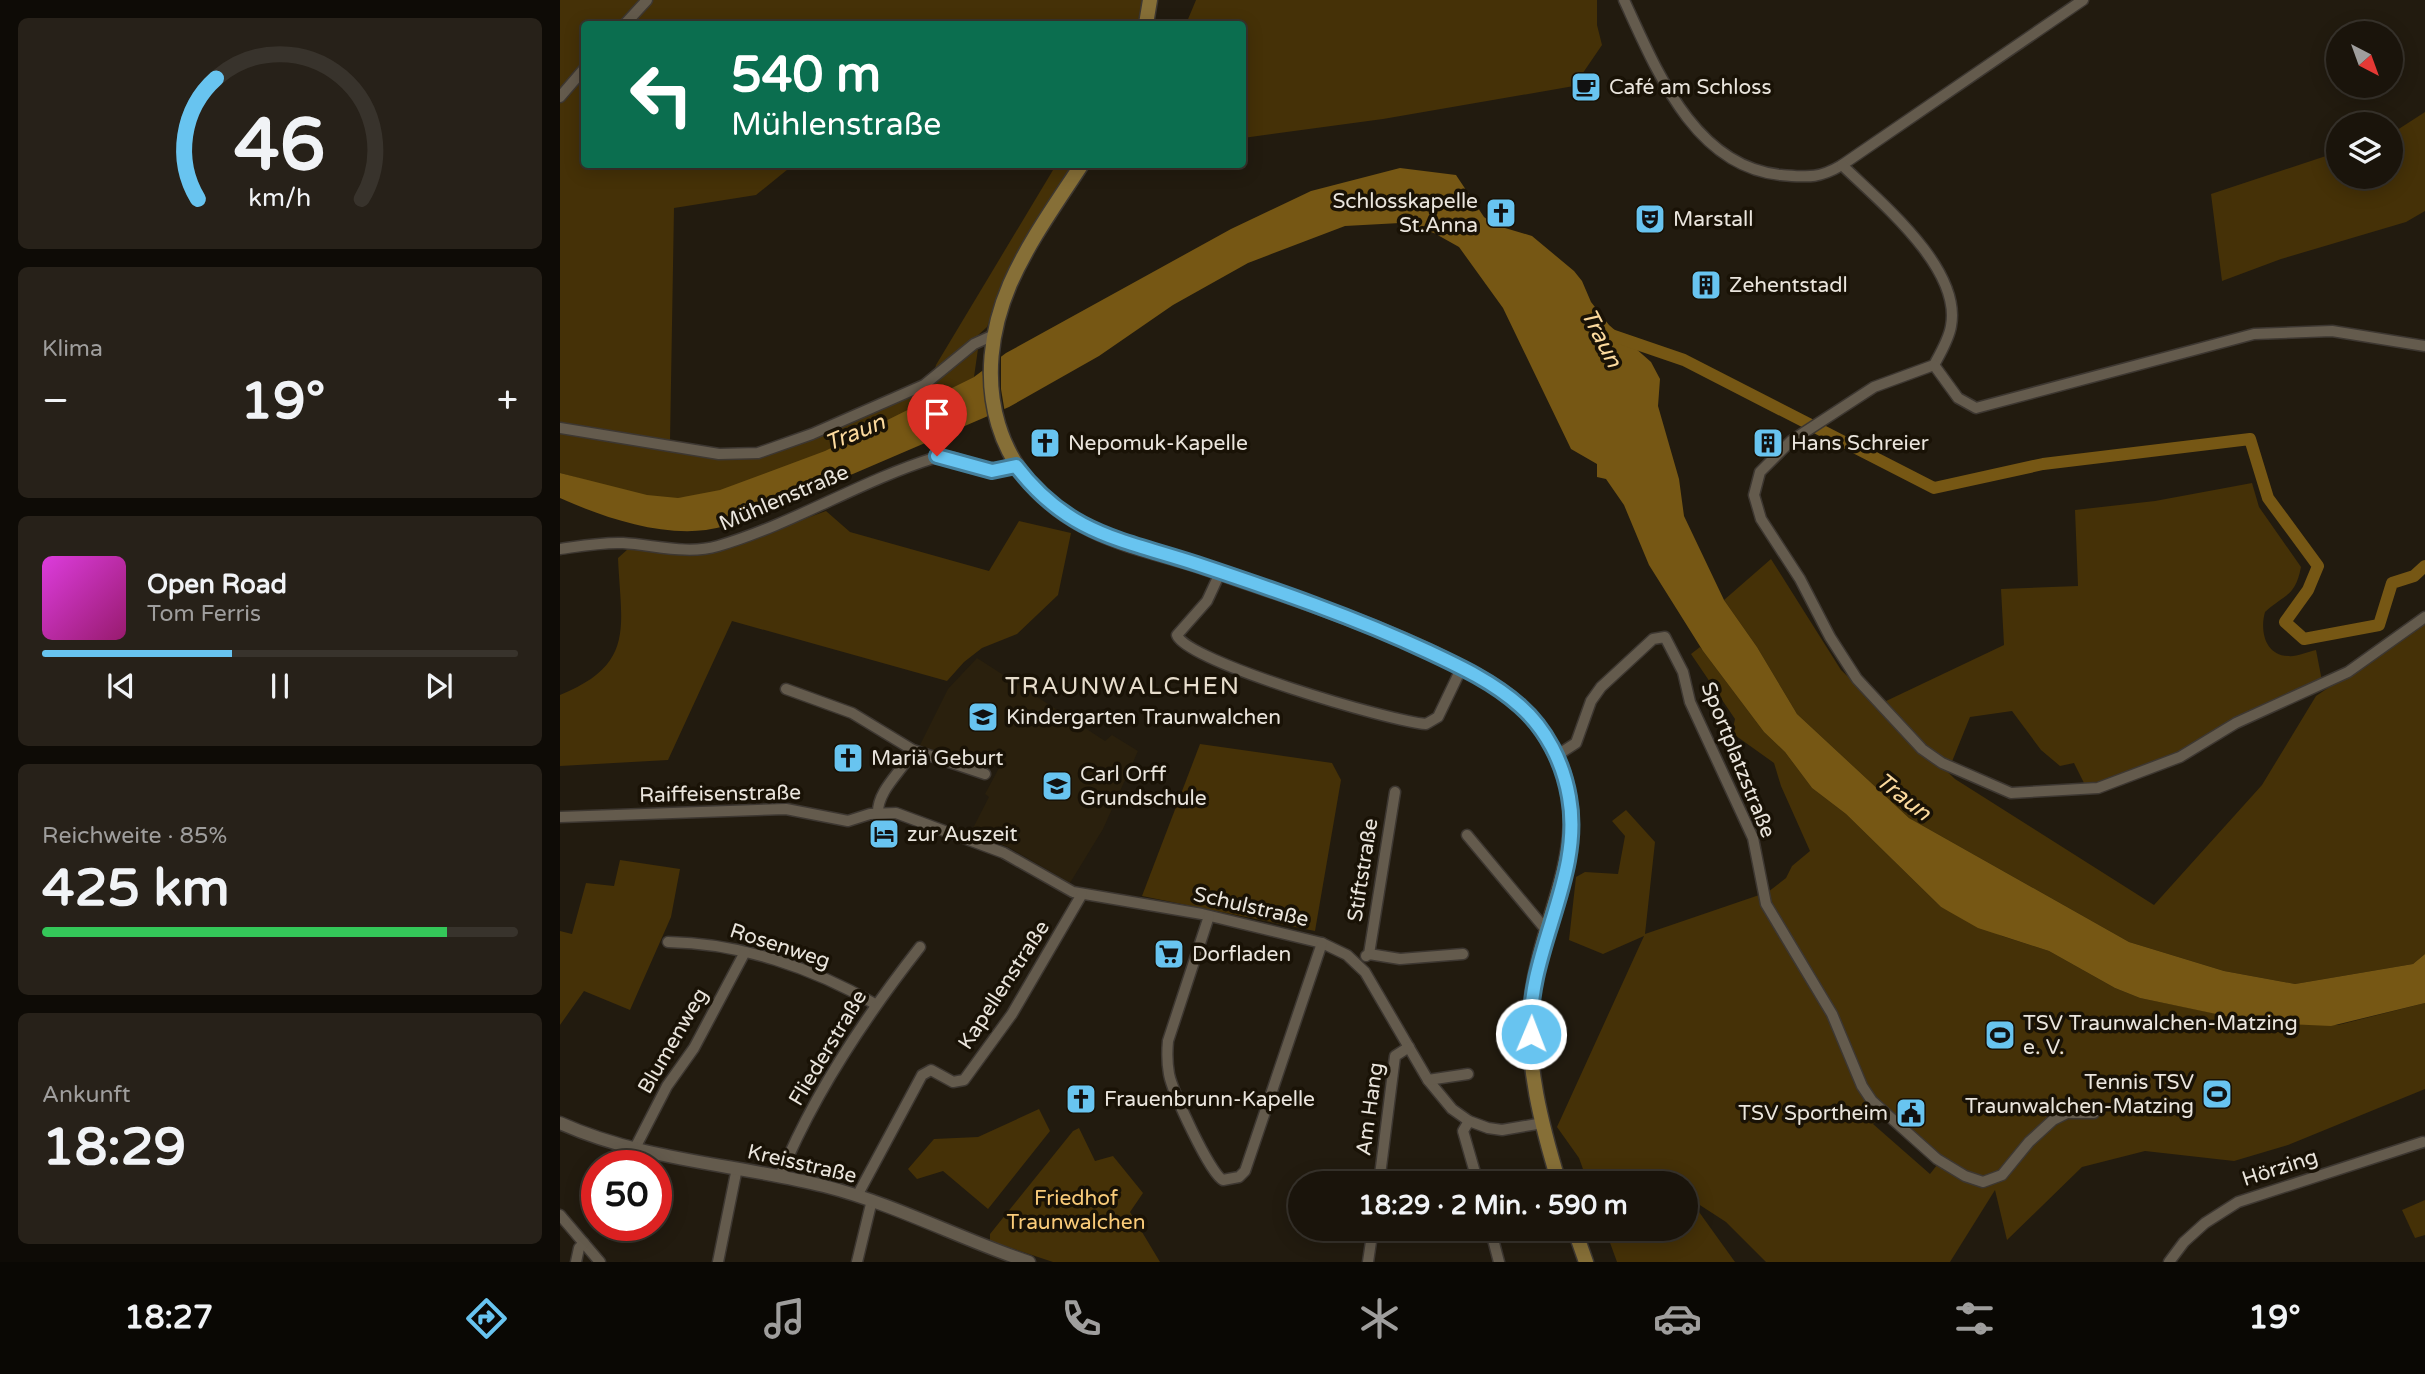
<!DOCTYPE html>
<html lang="de">
<meta charset="utf-8">
<style>
:root{--surface:#1a140b;--page:#272119;--text:#f1f3f6;--muted:#9f9e9d;--line:#38332c;--accent:#68c4f0}
body{margin:0;font-family:"Varela Round",sans-serif;background:var(--page);color:var(--text);height:100vh;display:flex;flex-direction:column;font-size:26px;white-space:nowrap}
*{box-sizing:border-box;margin:0}
p{font-size:23px;color:var(--muted)}
.icon{flex:none;width:38px;height:38px;fill:none;stroke:currentColor;stroke-width:2;stroke-linecap:round;stroke-linejoin:round}
.map{position:relative;flex:1;overflow:hidden}
.drawer{display:flex;flex-direction:column;gap:18px;padding:18px;background:#0e0b06;width:560px}
.drawer>*{flex:none}
.guide{position:absolute;left:21px;top:21px;width:665px;height:147px;border-radius:7px;box-shadow:0 4px 18px #0003,0 0 0 2px var(--line);background:#0b6e4f;color:#fff;overflow:hidden}
.needle{width:46px;rotate:139deg}
.fabs{position:absolute;left:1766px;top:21px;display:grid;gap:14px}
.fabs a{display:grid;place-items:center;width:77px;height:77px;border-radius:50%;background:var(--surface);box-shadow:0 4px 18px #0003,0 0 0 2px var(--line);font-size:35px}
.speed{position:absolute;left:21px;top:1150px;display:flex;gap:14px;font-size:35px;font-weight:700;text-align:center}
.speed>*{display:grid;place-content:center;width:91px;height:91px;border-radius:50%;background:var(--surface);box-shadow:0 4px 18px #0003,0 0 0 2px var(--line);line-height:1}
.speed .limit{border:10px solid #d22;background:#fff;color:#111}
.pin{position:absolute;display:grid;place-items:center;width:60px;height:60px;color:#fff;margin:-72px -30px;border-radius:50% 50% 50% 0;rotate:-45deg;box-shadow:0 0 7px #0007}
.pin .icon{rotate:45deg}
.me{position:absolute;width:77px;margin:-38px;rotate:1deg;stroke-linejoin:round;filter:drop-shadow(0 0 5px #0008)}
.turn{display:flex;align-items:center;gap:24px;height:147px;padding:0 35px;font-size:32px}
.turn .icon{width:91px;height:91px;stroke-width:2.5}
.turn b{display:block;font-size:49px;line-height:60px}
.big{font-size:52px;font-weight:700;line-height:1.1}
.drawer .card{flex:1;display:flex;flex-direction:column;justify-content:center;gap:10px;min-width:0;padding:0 24px;border-radius:10px;background:var(--page)}
.drawer .dial{align-items:center;gap:0}
.dial svg{height:182px;overflow:visible;fill:none;stroke:var(--line);stroke-width:7;stroke-linecap:round;text-anchor:middle}
.dial text{fill:var(--text);stroke:none}
.song{display:flex;align-items:center;gap:21px}
.cover{width:84px;height:84px;border-radius:10px;background:linear-gradient(135deg,hsl(300 70% 55%),hsl(320 70% 35%))}
.played{height:7px;border-radius:4px;background:linear-gradient(90deg,var(--accent) 40%,var(--line) 40%)}
.keys{display:flex;justify-content:space-around;direction:ltr}
.heat{display:flex;justify-content:space-between;align-items:center;font-size:38px;direction:ltr}
.charge{height:10px;border-radius:5px;background:linear-gradient(90deg,#34c759 85%,var(--line) 0)}
.trip{position:absolute;left:728px;top:1171px;width:410px;height:70px;border-radius:35px;background:var(--surface);box-shadow:0 4px 18px #0003,0 0 0 2px var(--line);font-weight:700;line-height:70px;text-align:center}
.menu{display:flex;height:112px;justify-content:space-around;align-items:center;background:#0a0804;color:var(--muted)}
.menu .icon{width:49px;height:49px}
.menu .current{color:var(--accent)}
.menu b{font-size:32px;color:var(--text)}
main{display:flex;flex:1;min-height:0}
.map>svg:first-child{display:block}
</style>
<main>
<section class="drawer">
<div class="card dial"><svg viewBox="0 0 100 80">
<path d="M14 69A42 42 0 1 1 86 69"/>
<path d="M14 69A42 42 0 0 1 22 16" stroke="#68c4f0"/>
<text x="50" y="56" font-size="32" font-weight="700">46</text>
<text x="50" y="72" font-size="11">km/h</text>
</svg></div>
<div class="card"><p>Klima</p>
<div class="heat"><a>−</a><b class="big">19°</b><a>+</a></div>
</div>
<div class="card">
<div class="song"><i class="cover"></i><div><b>Open Road</b><p>Tom Ferris</p></div></div>
<div class="played"></div>
<div class="keys"><svg class="icon" aria-label="previous" viewBox="0 0 24 24"><path d="M18 5L8 12l10 7zM5 5v14"/></svg><svg class="icon" aria-label="pause" viewBox="0 0 24 24"><path d="M8 5v14M16 5v14"/></svg><svg class="icon" aria-label="next" viewBox="0 0 24 24"><path d="M6 5l10 7-10 7zM19 5v14"/></svg></div>
</div>
<div class="card"><p>Reichweite · 85%</p><b class="big">425 km</b><div class="charge"></div></div>
<div class="card"><p>Ankunft</p><b class="big">18:29</b></div>
</section>
<div class="map">
<svg width="1865" height="1262" viewBox="0 0 1865 1262">
<rect width="100%" height="100%" fill="#221b0f"/>
<path fill="#2a200d" d="M417,658l128,83 7,-6 26,16 -35,78 -33,54 -60,-35 -31,-13v-4l-6,-3 16,-31 -4,-3 15,-28 -81,-19 29,-58z"/>
<g fill="#453107" fill-rule="evenodd">
<path d="M0,0h83l-22,24h-37v41l-24,28z"/>
<path d="M90,0h494l-4,24h-19l-1,-5 -30,5h-462z"/>
<path d="M636,0h401v25l5,20 -28,41 -191,33 -140,19 -1,-114h-56z"/>
<path d="M24,73v91l209,1 -37,30 -82,13 -4,234 -110,-18v-324z"/>
<path d="M1865,112v99l-19,11 -125,37 -59,22 -11,-87 127,-42v25h52l1,-43z"/>
<path d="M496,165h19l-42,61 -46,101 -54,49 3,-11z"/>
<path d="M418,349l-4,28c-83,41 -203,113 -295,121 -38,3 -82,-16 -119,-25v-42l177,27 166,-60 33,-16z"/>
<path d="M1692,483l7,24 42,60c-6,30 -15,26 -36,45 -5,17 -1,43 23,44 8,1 19,-4 28,-6l6,31 -45,17 -99,56 -46,19 -47,12 -11,-22 -14,3 -19,-16 -29,-39 -42,6 -19,47 -14,-7 -53,-55 120,-57 -3,-56 77,-3 -3,-76 80,-9z"/>
<path d="M266,511l24,21 139,39 30,-50 52,12 -13,62 -41,39 -35,14 -18,14 -17,19 -215,-60 -64,139 -108,6v-71c76,-31 61,-68 58,-137l10,-9 58,5 31,-3z"/>
<path d="M1211,559l70,111 114,109 199,126 108,-120 54,-89 109,-73v331l-12,10 -118,20 -71,-13 -95,-29 -220,-124 -112,-104 -40,-67 -33,-47z"/>
<path d="M1140,647l64,85 21,20 27,36 34,26 95,93 61,29 47,15 66,37 25,10 122,25 76,2 87,-22v86l-137,56 -54,16 -89,-10 -63,16 -75,73 -12,-50 -45,72h-184l-40,-40 -37,-24 46,64h-118l-12,-33 80,-1v-45h-97l-9,-25 -22,-31 87,-191 -41,18 -34,-14 7,-63 9,-5 33,2 7,-38 -13,-15 14,-11 29,32 -10,92 123,-42 18,-14 6,-12 18,-15 -29,-65 -7,-23 -42,-30 3,-14 -44,-65zM1321,1115l56,50 -7,9 -57,-50z"/>
<path d="M640,744l132,19 9,17 -26,151 -173,-35z"/>
<path d="M60,860l60,9 -9,48 -41,93 -46,-19 -24,34v-94l12,3 14,-51 28,3z"/>
<path d="M479,1109l11,22 -62,78 -45,-38 -26,8 -9,-10 26,-30 44,-2z"/>
<path d="M519,1128l16,33 18,-5 30,37 -13,19 30,50h-107l-63,-21v-7l83,-103z"/>
<path d="M1865,1200v35l-10,3 -13,-28z"/>
</g>
<path fill="#765714" d="M840,168l56,7 28,42 11,8 37,11 42,35 8,10 9,21 18,23 42,37 9,17 -2,27 21,73 5,37 40,84 33,47 40,67 112,104 220,124 95,29 71,13 118,-20 12,-10v49l-94,23 -69,-3 -22,-4 -100,-21 -25,-10 -66,-37 -71,-23 -37,-21 -95,-93 -34,-26 -27,-36 -21,-20 -61,-81 -54,-86 -25,-60 -18,-26 -9,-2v-13l-26,-15 -68,-141 -44,-61 -25,-14 -34,-10 -55,3 -97,37 -75,42 -74,51 -90,51 -261,112c-13,4 -28,9 -42,11 -48,6 -104,-13 -146,-32v-25l87,22 31,3 42,-8 105,-39 149,-74 32,-24 225,-124 80,-38z"/>
<path fill="#221b0f" d="M439,354h2v35l4,24 -17,8 -6,-54z"/>
<g fill="none" stroke-linecap="round" stroke-linejoin="round">
<path stroke="#765714" stroke-width="12" d="M1051,335l73,25 250,128 109,-24 207,-25 18,59 50,68 -10,24 -23,32 19,17 75,-14 13,-42 22,-7 11,-10"/>
<g stroke="#3d3731" stroke-width="13">
<g id="minor">
<path d="M1064,0c32,69 70,167 157,175 27,2 37,4 61,-10l241,-165"/>
<path d="M65,24l22,-24"/>
<path d="M0,97l24,-28"/>
<path d="M1282,165c37,36 120,103 109,161 -2,13 -11,28 -17,39l-60,22 -83,54 -31,31 -6,23 7,24 39,60 30,58 27,42 65,70 20,14 69,30 87,-5 82,-31 56,-34 112,-51 77,-55"/>
<path d="M1374,365l24,33 18,10 278,-74 78,-3 93,15"/>
<path d="M0,428l159,26 39,-1 54,-19 112,-49 50,-41 20,-9"/>
<path d="M0,549c21,-3 42,-7 63,-6 32,2 64,12 95,3 75,-22 142,-65 216,-88 26,-8 47,21 82,8"/>
<path d="M660,573l-13,28 -30,34c8,26 215,87 249,89l12,-7 24,-50"/>
<path d="M226,689l66,24 61,37 72,24"/>
<path d="M996,756l20,-13 15,-42 10,-14 52,-48 12,-2 18,35 7,30 63,136 13,66 66,110 30,72 10,15 65,58 28,17 18,6 19,-7 27,-33 24,-22 14,-7h27"/>
<path d="M318,812c0,-23 25,-41 35,-62"/>
<path d="M0,817l226,-8 62,12 22,-7 26,-1 108,40 69,39 129,22 120,29 25,12 18,17 63,108 24,29 17,12 19,7 14,2 41,-7"/>
<path d="M907,835l80,96"/>
<path d="M649,916l-41,125c-1,11 -1,22 1,33 3,17 41,100 54,106l16,-3 6,-6 77,-228"/>
<path d="M108,942c72,1 145,26 207,62"/>
<path d="M809,954l26,-162"/>
<path d="M806,956l3,-2 31,5 63,-5"/>
<path d="M868,1080l40,-6"/>
<path d="M909,1121l-6,10 15,52"/>
<path d="M74,1150l33,-64 27,-38 51,-96"/>
<path d="M220,1176c34,-83 85,-159 140,-229"/>
<path d="M819,1183l16,-127 14,-9"/>
<path d="M297,1196l65,-121 9,-5 22,12 11,-2 48,-66 70,-120"/>
<path d="M0,1215l40,47"/>
<path d="M930,1228l9,34"/>
<path d="M16,1262l3,-14 5,-5"/>
<path d="M158,1262l19,-94"/>
<path d="M297,1262l15,-62"/>
<path d="M808,1262l5,-34"/>
<path d="M1609,1262l15,-20 21,-19 33,-21 185,-60"/>
</g>
</g>
<g stroke="#3d3731" stroke-width="15">
<path id="tertiary" d="M0,1123c84,38 176,41 264,63 71,18 136,53 205,76"/>
</g>
<g stroke="#3d3731" stroke-width="17">
<g id="secondary">
<path d="M586,24l4,-24"/>
<path d="M522,164c-26,40 -53,77 -72,120 -41,96 -17,197 80,245 37,19 80,26 119,40 73,25 147,49 217,81 44,21 91,42 118,84 63,94 -4,174 -13,270 -6,59 11,123 28,179"/>
<path d="M1014,1228l12,34"/>
</g>
</g>
<use href="#minor" stroke="#645b4d" stroke-width="10"/>
<use href="#tertiary" stroke="#645b4d" stroke-width="12"/>
<use href="#secondary" stroke="#866f37" stroke-width="14"/>
</g>
<g fill="none" stroke-linecap="round" stroke-linejoin="round">
<g stroke="#447f9c" stroke-width="18">
<path id="route" d="M377,456l55,15 24,-5c52,68 104,73 181,98 78,26 157,53 232,88 32,15 64,30 91,54 26,23 43,56 49,91 15,81 -43,155 -38,237"/>
</g>
<use href="#route" stroke="#68c4f0" stroke-width="12"/>
</g>
<defs>
<g id="cafe-square" transform="scale(1.575)"><rect x="-9" y="-9" width="18" height="18" rx="4" fill="#68c4f0" stroke="#191206"/><path d="M-5.5-4.5H6V0H3Q3 3.5 0 3.5H-2.5Q-5.5 3.5-5.5 0ZM3-3.2v2h1.7v-2ZM-6 4.5H4V6H-6Z" fill="#111"/></g>
<g id="church-square" transform="scale(1.575)"><rect x="-9" y="-9" width="18" height="18" rx="4" fill="#68c4f0" stroke="#191206"/><path d="M-1.2-6h2.4v3.5h3.3v2.4h-3.3V6h-2.4V-.1h-3.3v-2.4h3.3Z" fill="#111"/></g>
<g id="theatre-square" transform="scale(1.575)"><rect x="-9" y="-9" width="18" height="18" rx="4" fill="#68c4f0" stroke="#191206"/><path d="M-5-5.5Q0-4 5-5.5V0Q5 5 0 6Q-5 5-5 0ZM-3.3-2.5H-1v1.5H-3.3ZM1-2.5H3.3v1.5H1ZM-2.8 1Q0 5.5 2.8 1Z" fill="#111"/></g>
<g id="building-square" transform="scale(1.575)"><rect x="-9" y="-9" width="18" height="18" rx="4" fill="#68c4f0" stroke="#191206"/><path d="M-4-6H4V6H1V3H-1V6H-4ZM-2.5-4.3h1.7v1.8h-1.7ZM.8-4.3h1.7v1.8H.8ZM-2.5-1h1.7V.8h-1.7ZM.8-1h1.7V.8H.8Z" fill="#111"/></g>
<g id="school-square" transform="scale(1.575)"><rect x="-9" y="-9" width="18" height="18" rx="4" fill="#68c4f0" stroke="#191206"/><path d="M0-5L7-2L0 1L-7-2ZM-4 1L0 2.5L4 1V4Q0 6-4 4Z" fill="#111"/></g>
<g id="hotel-square" transform="scale(1.575)"><rect x="-9" y="-9" width="18" height="18" rx="4" fill="#68c4f0" stroke="#191206"/><path d="M-6-4.5h1.5V1H6V5H4.5V3h-9V5H-6ZM-4 0a1.8 1.8 0 1 1 3.6 0ZM.5 0V-2.5h3Q6-2.5 6 0Z" fill="#111"/></g>
<g id="supermarket-square" transform="scale(1.575)"><rect x="-9" y="-9" width="18" height="18" rx="4" fill="#68c4f0" stroke="#191206"/><path d="M-6-5.5h2.5l.6 2H6L4.5 2H-2.5L-4.4-4H-6ZM-1.5 3.2a1.3 1.3 0 1 0 .1 0ZM3 3.2a1.3 1.3 0 1 0 .1 0Z" fill="#111"/></g>
<g id="stadium-square" transform="scale(1.575)"><rect x="-9" y="-9" width="18" height="18" rx="4" fill="#68c4f0" stroke="#191206"/><path d="M0-5a6.5 5 0 1 0 0 10a6.5 5 0 1 0 0-10ZM-3.5-1.8h7v3.6h-7Z" fill="#111"/></g>
<g id="civic-square" transform="scale(1.575)"><rect x="-9" y="-9" width="18" height="18" rx="4" fill="#68c4f0" stroke="#191206"/><path d="M-.6-6.5H3V-4.5H.6V-3L4-1V1h2V6H-6V1h2V-1L-.6-3ZM-1.2 2.5V6h2.4V2.5Z" fill="#111"/></g>
</defs>
<g fill-rule="evenodd">
<use href="#cafe-square" x="1026" y="87"/>
<use href="#church-square" x="941" y="213"/>
<use href="#theatre-square" x="1090" y="219"/>
<use href="#building-square" x="1146" y="285"/>
<use href="#church-square" x="485" y="443"/>
<use href="#building-square" x="1208" y="443"/>
<use href="#school-square" x="423" y="717"/>
<use href="#church-square" x="288" y="758"/>
<use href="#school-square" x="497" y="786"/>
<use href="#hotel-square" x="324" y="834"/>
<use href="#supermarket-square" x="609" y="954"/>
<use href="#stadium-square" x="1440" y="1035"/>
<use href="#stadium-square" x="1657" y="1094"/>
<use href="#church-square" x="521" y="1099"/>
<use href="#civic-square" x="1351" y="1113"/>
</g>
<g text-anchor="middle" dominant-baseline="central" stroke-width="7" stroke-linejoin="round" paint-order="stroke">
<g font-size="21" fill="#eae5dd" stroke="#191206" text-anchor="start">
<text x="1049" y="87">Café am Schloss</text>
<text x="918" y="201" text-anchor="end">Schlosskapelle<tspan x="918" dy="24">St.Anna</tspan></text>
<text x="1113" y="219">Marstall</text>
<text x="1169" y="285">Zehentstadl</text>
<text x="508" y="443">Nepomuk-Kapelle</text>
<text x="1231" y="443">Hans Schreier</text>
<text x="446" y="717">Kindergarten Traunwalchen</text>
<text x="311" y="758">Mariä Geburt</text>
<text x="520" y="774">Carl Orff<tspan x="520" dy="24">Grundschule</tspan></text>
<text x="347" y="834">zur Auszeit</text>
<text x="632" y="954">Dorfladen</text>
<text x="1463" y="1023">TSV Traunwalchen-Matzing<tspan x="1463" dy="24">e. V.</tspan></text>
<text x="1634" y="1082" text-anchor="end">Tennis TSV<tspan x="1634" dy="24">Traunwalchen-Matzing</tspan></text>
<text x="544" y="1099">Frauenbrunn-Kapelle</text>
<text x="1328" y="1113" text-anchor="end">TSV Sportheim</text>
</g>
<g font-size="21" fill="#eae5dd" stroke="#191206">
<text transform="translate(224 498) rotate(-23)">Mühlenstraße</text>
<text transform="translate(1178 760) rotate(68)">Sportplatzstraße</text>
<text transform="translate(160 794) rotate(-1)">Raiffeisenstraße</text>
<text transform="translate(803 870) rotate(-81)">Stiftstraße</text>
<text transform="translate(691 907) rotate(13)">Schulstraße</text>
<text transform="translate(220 946) rotate(18)">Rosenweg</text>
<text transform="translate(444 985) rotate(-57)">Kapellenstraße</text>
<text transform="translate(113 1041) rotate(-60)">Blumenweg</text>
<text transform="translate(268 1048) rotate(-59)">Fliederstraße</text>
<text transform="translate(810 1109) rotate(-82)">Am Hang</text>
<text transform="translate(242 1164) rotate(13)">Kreisstraße</text>
<text transform="translate(1720 1168) rotate(-18)">Hörzing</text>
</g>
<g font-size="21" fill="#f9cb79" stroke="#191206">
<text x="516" y="1198">Friedhof<tspan x="516" dy="24">Traunwalchen</tspan></text>
</g>
<g font-size="23" font-style="italic" fill="#fcda9e" stroke="#191206">
<text transform="translate(1041 338) rotate(63)">Traun</text>
<text transform="translate(295 433) rotate(-22)">Traun</text>
<text transform="translate(1343 797) rotate(38)">Traun</text>
</g>
<g font-size="24" letter-spacing="2" fill="#e7ddcc" stroke="#191206">
<text x="563" y="686">TRAUNWALCHEN</text>
</g>
</g>
</svg>
<div class="fabs">
<a><svg class="needle" viewBox="-14 -14 28 28"><path d="M0-13l5 13h-10z" fill="#e53935"/><path d="M0 13l5-13h-10z" fill="#9f9e9d"/></svg></a>
<a><svg class="icon" aria-label="layers" viewBox="0 0 24 24"><path d="M12 4l9 5-9 5-9-5zM3 14l9 5 9-5"/></svg></a>
</div>
<div class="speed"><div class="limit">50</div></div>
<div class="pin" style="left:377px;top:456px;background:#d93025"><svg class="icon" aria-label="arrive" viewBox="0 0 24 24"><path d="M6 21V4h12l-3 4 3 4H6"/></svg></div>
<svg class="me" style="left:971px;top:1034px" viewBox="-20 -20 40 40"><circle r="17" fill="#68c4f0" stroke="#fff" stroke-width="3"/><path d="M0-11L8 9 0 5-8 9z" fill="#fff"/></svg>
<div class="trip">18:29 · 2 Min. · 590 m</div>
<div class="guide">
<div class="turn"><svg class="icon" aria-label="left" viewBox="0 0 24 24"><path d="M17 20v-9H6M10 6l-5 5 5 5"/></svg><div><b>540 m</b>Mühlenstraße</div></div>
</div>
</div>
</main>
<nav class="menu">
<b>18:27</b>
<svg class="icon current" aria-label="directions" viewBox="0 0 24 24"><path d="M12 3l9 9-9 9-9-9zM9 14v-3h6M13 9l2 2-2 2"/></svg>
<svg class="icon" aria-label="music" viewBox="0 0 24 24"><path d="M9 18V5l10-2v13"/><circle cx="6" cy="18" r="3"/><circle cx="16" cy="16" r="3"/></svg>
<svg class="icon" aria-label="phone" viewBox="0 0 24 24"><path d="M5 4h4l2 5-3 2q2 4 5 5l2-3 5 2v4C11 20 4 13 5 4z"/></svg>
<svg class="icon" aria-label="climate" viewBox="0 0 24 24"><path d="M12 3v18M4 7l16 10M4 17L20 7"/></svg>
<svg class="icon" aria-label="car" viewBox="0 0 24 24"><path d="M5 17H2v-5l4-1 3-4h7l3 4 3 1v5h-3M9 17h6M6 11h13"/><circle cx="7" cy="17" r="2"/><circle cx="17" cy="17" r="2"/></svg>
<svg class="icon" aria-label="filters" viewBox="0 0 24 24"><path d="M4 7h16M4 17h16"/><circle cx="9" cy="7" r="2"/><circle cx="15" cy="17" r="2"/></svg>
<b>19°</b>
</nav>
